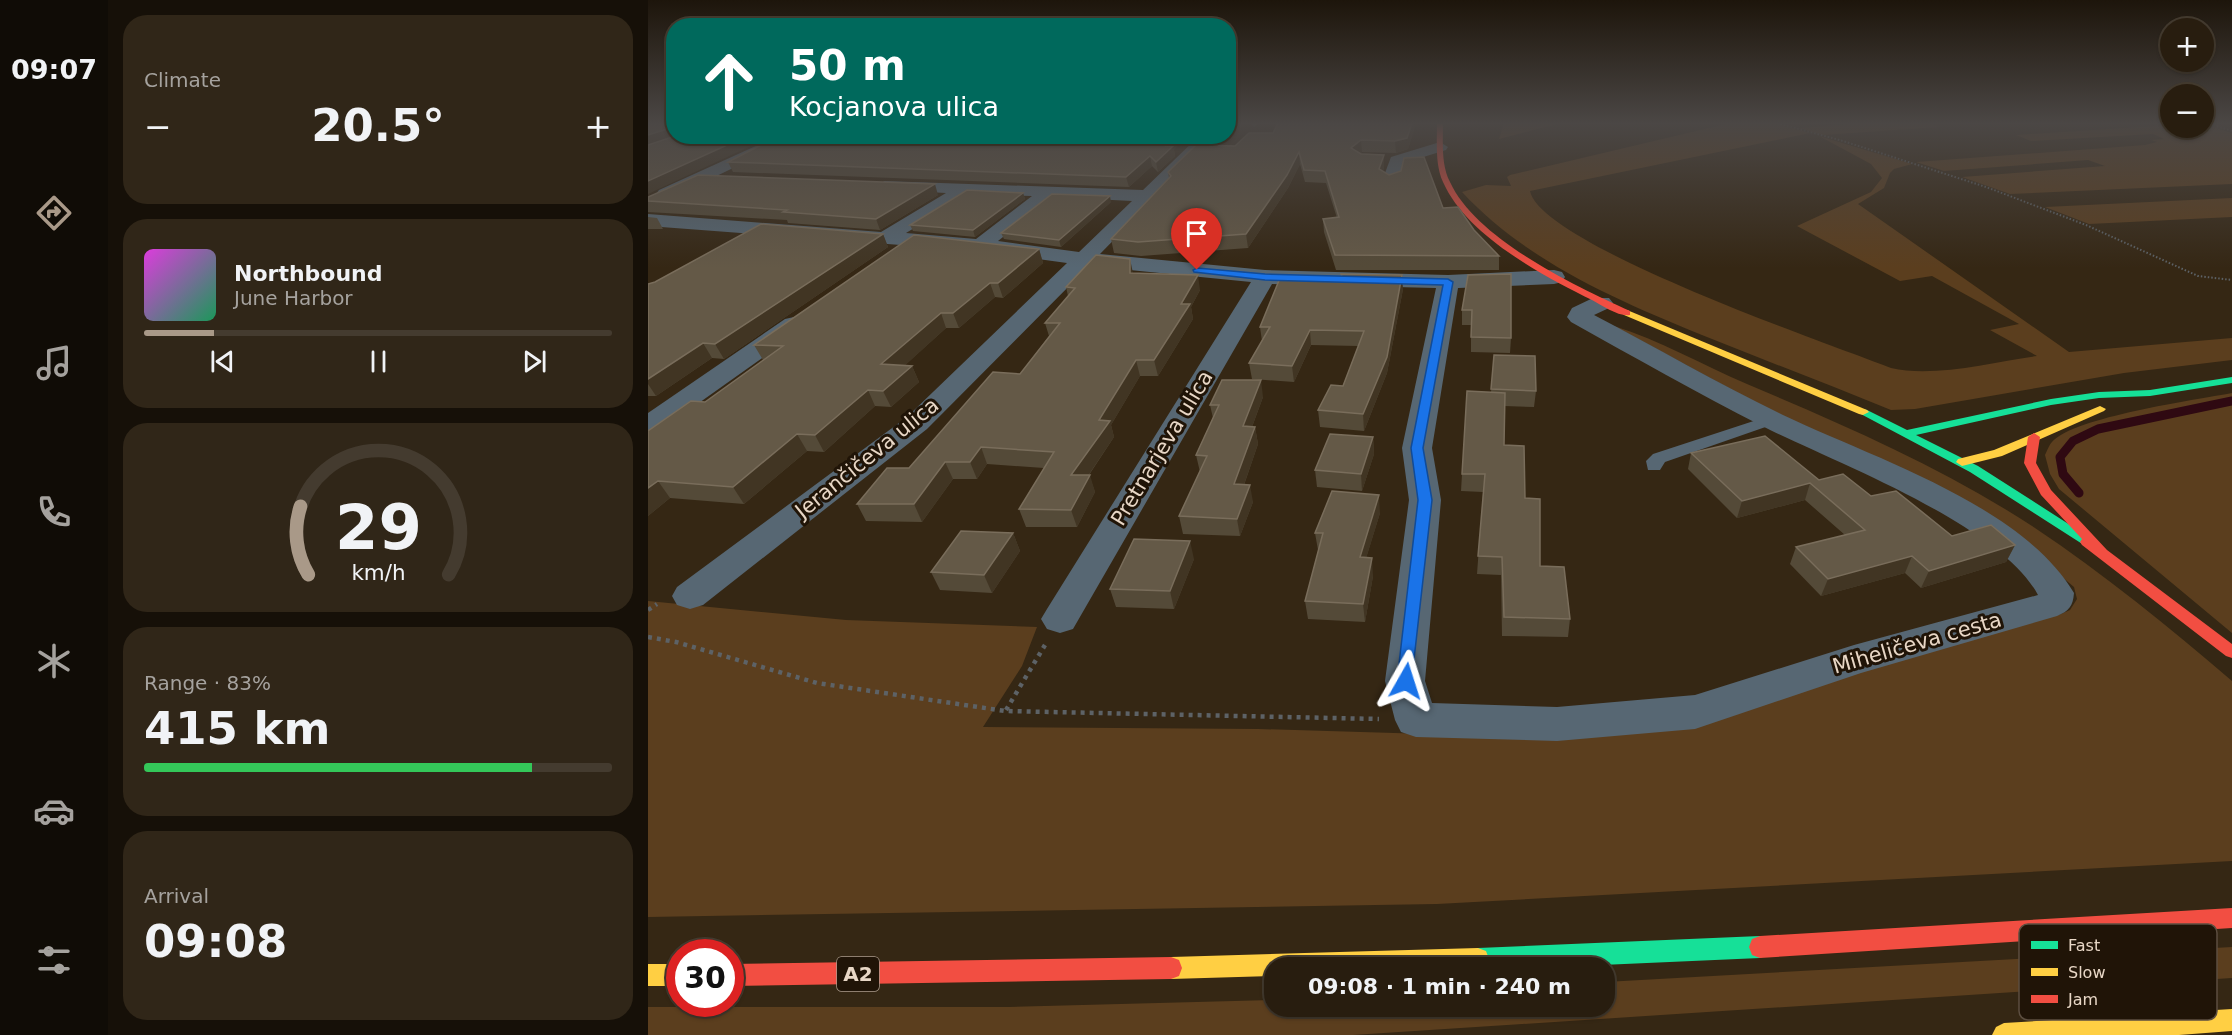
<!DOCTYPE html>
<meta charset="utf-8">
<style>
:root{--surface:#281d0f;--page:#302618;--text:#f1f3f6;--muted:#a5a29e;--line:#443b2f;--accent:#a99988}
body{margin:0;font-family:"DejaVu Sans",sans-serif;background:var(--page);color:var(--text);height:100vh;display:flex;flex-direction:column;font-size:22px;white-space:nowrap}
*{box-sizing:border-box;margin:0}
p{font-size:20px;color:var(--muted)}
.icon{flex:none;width:33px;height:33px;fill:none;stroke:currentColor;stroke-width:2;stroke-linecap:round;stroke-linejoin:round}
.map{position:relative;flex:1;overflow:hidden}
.details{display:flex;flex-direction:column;gap:15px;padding:15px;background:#161008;width:540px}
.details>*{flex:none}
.guide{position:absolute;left:18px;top:18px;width:570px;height:126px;border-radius:24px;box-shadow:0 2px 4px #0004,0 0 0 2px var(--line);background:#00695c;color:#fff;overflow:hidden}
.fabs{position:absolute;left:1512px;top:18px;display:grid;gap:12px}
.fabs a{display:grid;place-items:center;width:54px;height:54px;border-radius:50%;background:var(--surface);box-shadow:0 2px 4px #0004,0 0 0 2px var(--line);font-size:30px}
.speed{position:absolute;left:18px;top:939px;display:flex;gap:12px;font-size:30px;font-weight:700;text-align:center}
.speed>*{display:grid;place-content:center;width:78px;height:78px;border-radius:50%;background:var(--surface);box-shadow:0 2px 4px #0004,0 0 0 2px var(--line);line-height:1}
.speed .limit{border:9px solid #d22;background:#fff;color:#111}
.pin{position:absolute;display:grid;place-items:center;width:51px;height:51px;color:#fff;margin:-62px -26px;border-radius:50% 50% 50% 0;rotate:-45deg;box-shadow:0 0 6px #0007}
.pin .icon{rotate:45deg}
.me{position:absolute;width:66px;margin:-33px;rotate:6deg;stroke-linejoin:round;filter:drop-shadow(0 0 4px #0008)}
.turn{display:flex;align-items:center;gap:21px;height:126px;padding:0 24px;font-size:27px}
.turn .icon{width:78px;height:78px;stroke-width:2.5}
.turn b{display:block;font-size:42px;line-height:51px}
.big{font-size:45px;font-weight:600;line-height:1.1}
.details .card{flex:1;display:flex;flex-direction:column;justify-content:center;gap:9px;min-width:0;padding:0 21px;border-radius:24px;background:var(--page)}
.details .dial{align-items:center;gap:0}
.dial svg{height:156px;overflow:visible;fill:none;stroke:var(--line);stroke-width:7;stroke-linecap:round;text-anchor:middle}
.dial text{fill:var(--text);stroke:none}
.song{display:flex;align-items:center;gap:18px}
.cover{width:72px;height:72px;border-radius:9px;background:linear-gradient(135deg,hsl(300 70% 55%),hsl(150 70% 35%))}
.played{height:6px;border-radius:3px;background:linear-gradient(90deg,var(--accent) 15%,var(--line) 15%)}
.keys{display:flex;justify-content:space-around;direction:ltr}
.heat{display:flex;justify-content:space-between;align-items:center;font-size:33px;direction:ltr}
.charge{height:9px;border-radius:4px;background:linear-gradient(90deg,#34c759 83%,var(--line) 0)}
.trip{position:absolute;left:616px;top:957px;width:351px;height:60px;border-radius:24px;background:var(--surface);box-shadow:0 2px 4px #0004,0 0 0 2px var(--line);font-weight:600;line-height:60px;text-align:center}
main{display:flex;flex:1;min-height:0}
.tabs{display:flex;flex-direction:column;width:108px;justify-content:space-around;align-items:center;background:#100c06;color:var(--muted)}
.tabs .icon{width:42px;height:42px}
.tabs .on{color:var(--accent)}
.tabs b{font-size:27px;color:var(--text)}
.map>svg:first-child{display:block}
</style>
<main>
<nav class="tabs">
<b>09:07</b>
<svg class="icon on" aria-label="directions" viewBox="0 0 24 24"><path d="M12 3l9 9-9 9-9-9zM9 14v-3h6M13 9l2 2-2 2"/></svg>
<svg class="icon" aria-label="music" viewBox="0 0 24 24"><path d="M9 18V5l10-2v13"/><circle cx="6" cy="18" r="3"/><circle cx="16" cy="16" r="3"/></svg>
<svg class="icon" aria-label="phone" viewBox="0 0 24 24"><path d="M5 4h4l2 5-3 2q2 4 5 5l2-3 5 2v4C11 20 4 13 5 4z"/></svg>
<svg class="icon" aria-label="climate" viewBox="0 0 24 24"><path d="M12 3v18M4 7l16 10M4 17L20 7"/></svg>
<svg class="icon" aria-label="car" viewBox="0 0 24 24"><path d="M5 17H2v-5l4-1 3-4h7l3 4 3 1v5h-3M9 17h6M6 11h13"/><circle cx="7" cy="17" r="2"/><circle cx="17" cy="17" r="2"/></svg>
<svg class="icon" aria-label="filters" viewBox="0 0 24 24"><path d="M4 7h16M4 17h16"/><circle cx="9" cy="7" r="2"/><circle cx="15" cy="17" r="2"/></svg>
</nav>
<section class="details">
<div class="card"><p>Climate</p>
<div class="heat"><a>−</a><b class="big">20.5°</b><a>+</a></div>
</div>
<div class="card">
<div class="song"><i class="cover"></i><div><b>Northbound</b><p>June Harbor</p></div></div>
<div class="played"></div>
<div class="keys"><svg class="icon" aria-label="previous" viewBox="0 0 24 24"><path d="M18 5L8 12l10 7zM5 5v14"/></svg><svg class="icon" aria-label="pause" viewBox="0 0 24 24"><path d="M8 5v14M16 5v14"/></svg><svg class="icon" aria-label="next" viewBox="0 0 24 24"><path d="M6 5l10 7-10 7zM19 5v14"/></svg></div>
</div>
<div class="card dial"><svg viewBox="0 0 100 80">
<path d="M14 69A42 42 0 1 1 86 69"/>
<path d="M14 69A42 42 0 0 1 10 34" stroke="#a99988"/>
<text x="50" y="56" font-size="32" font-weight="700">29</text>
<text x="50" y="72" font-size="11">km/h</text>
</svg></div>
<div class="card"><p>Range · 83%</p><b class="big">415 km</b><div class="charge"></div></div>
<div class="card"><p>Arrival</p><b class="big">09:08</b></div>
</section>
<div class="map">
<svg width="1584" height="1035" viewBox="0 0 1584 1035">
<rect width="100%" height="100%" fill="#352714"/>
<g fill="#5b3e1e">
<path d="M856,123h56l-61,16z"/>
<path d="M1082,123h42l38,10 -280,58c11,54 302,154 361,177 43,10 102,-6 146,-12l-47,-26 29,-6 -87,-48 -32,5 -103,-55 74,-34 11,-14 -11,-14 -52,-28 93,28 -18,5 -4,4 -6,15 -26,16 211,148 163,-14v22l-108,13 -209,36 -24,1c-59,-24 -119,-47 -179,-71 -89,-36 -183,-75 -250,-147l24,-7 25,1 -4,-9 3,-2z"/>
<path d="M1215,123h65l11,4 -116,8 -24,-7z"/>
<path d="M1556,124l28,9v51l-222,10 -48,-17 143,-11 -17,-6 -144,11 -28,-9 229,-17 12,-3 -6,-2 13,-1 -11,-5 -122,7 -15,-6 154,-10v3h34z"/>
<path d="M1584,198v19l-143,7 -44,-17z"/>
<path d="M966,326c45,14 89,39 133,58 99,42 197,84 288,144 69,46 134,99 197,153v180l-795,43 -789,13v-316l198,19 191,7 -15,39 -39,61 275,2 236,7 359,-64 208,-58 9,-4 7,-11 -3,-12 -74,-62 -249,-125z"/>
<path d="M1584,393v240l-173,-144 -9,-15 -5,-19c2,-4 4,-10 7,-13 22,-25 143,-42 180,-49z"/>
<path d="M1584,947v31l-879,57h-705v-28h361l266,-7v6h330v-24z"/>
</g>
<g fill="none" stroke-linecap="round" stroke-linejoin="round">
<path stroke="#2f0912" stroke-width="9" d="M1431,493l-16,-19 -3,-17 13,-16 25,-12 134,-28"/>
<g stroke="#5d6266" stroke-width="2" stroke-dasharray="1.5 2" stroke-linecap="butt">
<path d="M1129,123l66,18 143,46 100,38 112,51 34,4"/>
<path d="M1559,123l25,8"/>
</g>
<g stroke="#5d6266" stroke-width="4.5" stroke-dasharray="4 5" stroke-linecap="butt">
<path d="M0,610l9,-6"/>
<path d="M0,637l28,5 141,41 188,28 374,8"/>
<path d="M358,710l39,-65"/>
</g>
<g fill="#576773" fill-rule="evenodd">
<path d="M603,123h8l-5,4z"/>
<path d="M1124,415l8,5 -3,3 -112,39 -5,8h-12l-2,-9 7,-7z"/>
</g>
<g fill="#576773" fill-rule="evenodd">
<path d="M130,136h21l-128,62 -6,1 -9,-5 3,-4z"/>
<path d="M551,136h16l-115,118 165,16 183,5 106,-5 8,2 3,5 -3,5 -8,2 -96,4 -26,160 9,52 -16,181 7,22 125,4 138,-12 159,-50 184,-50c-38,-71 -204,-133 -276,-169 -65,-33 -128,-69 -191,-104l-4,-5 5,-9 21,-10h16l4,5 -4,5 -15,7c63,33 125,69 189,100 90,43 239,90 291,178 -1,13 -5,18 -17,23l-196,57 -166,56 -138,12 -141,-4 -15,-5 -6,-12 -10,-39 24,-181 -7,-52 34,-160 -164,-4 -199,345 -13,4 -13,-4 -6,-10 6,-10 204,-327 -162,-16 -162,163 -224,176 -13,4 -13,-4 -5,-9 5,-9 230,-170 160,-154 -87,-12 -332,-25v-12l233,18 65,-39 -56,-3 -6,-1 -3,-4 3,-4 259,9zM322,194l62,2 -56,43 -70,-6zM405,197l79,4 -53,51 -81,-11z"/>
<path d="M792,142l8,5 -2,3 -42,13 -7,22h-12l-3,-4 9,-24z"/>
<path d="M146,317l9,2 3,5 -3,5 -145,103 -10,3v-22l137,-94z"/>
</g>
<g fill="#16e098" fill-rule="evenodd">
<path d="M1584,377v6l-82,13 -51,2 -48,7 -135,30 62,31 114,73 2,3 -7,5 -117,-75 -113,-60 6,-3 4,1 40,20 144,-31 48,-7 51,-2z"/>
<path d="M1112,936l8,3 3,8 -3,8 -8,3 -226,10h-62l-5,-9 3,-8 8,-3z"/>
</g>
<g fill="#ffcf43" fill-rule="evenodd">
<path d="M979,310l240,100 2,2 -6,3 -4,-1 -235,-99 -2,-2z"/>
<path d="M1452,406l6,3 -2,2 -102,45 -40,10 -6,-4 2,-3 36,-9z"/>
<path d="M830,948l8,3 3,8 -5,9h-209v8l-104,3 -8,-3 -3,-8 3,-8 8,-3z"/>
<rect x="0" y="964" width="32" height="22"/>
<path d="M1584,1009v22l-53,4h-187l4,-8 8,-4z"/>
</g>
<g fill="#f24e42" fill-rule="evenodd">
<path d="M789,123h6c0,19 -2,42 7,59 26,57 125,104 180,129v4c-11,2 -27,-9 -38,-15 -50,-25 -125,-64 -149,-118 -8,-17 -6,-40 -6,-59z"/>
<path d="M1386,433l6,4 -4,26 15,27 56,60 125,94v14l-6,-2 -144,-111 -2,-3 2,-3 -41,-44 -17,-32 4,-26z"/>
<path d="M1584,908v20l-472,30 -8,-3 -3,-8 3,-8 8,-3z"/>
<path d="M523,957l8,3 3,8 -3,8 -8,3 -441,7v-22z"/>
</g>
</g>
<g fill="#544a38">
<path d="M630,123h138l-8,26 -12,4 -34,-1 -2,1 24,2v12l-1,4 60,37 31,22 25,26v14h-163l-12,-38 -1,-13 14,-1 -11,-35 -21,-1 -5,-18 -12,24 -40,60 -107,8 -27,-3 -3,-14 58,-61 -1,-6 67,-26 38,-13z"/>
<path d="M526,150l1,6 -17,16 -6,-6 -23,21 -396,-15 -5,-10z"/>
<path d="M375,193l2,6 -50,38 -62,-6 -3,-6z"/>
<path d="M290,195l-58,35 -92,-7 -1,-3 -139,-8v-15z"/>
<path d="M463,202l-50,45 -57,-8 -3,-6z"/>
<path d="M0,217l9,1 6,11h-15z"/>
<path d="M235,234l5,13 -164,112 -12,-1 -56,38h-8v-112z"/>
<path d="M391,249l4,14 -40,35 -8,-1 -36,31h-13l-41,37 7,1 7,16 -28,25 -16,-1 -51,46 -17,-1 -63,53 -74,-6 -22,18v-85l57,-29 58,-42 -9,-15z"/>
<path d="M485,273l67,17 -9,17 2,12 -35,57h-18l-29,49 3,12 -25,38 6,17 -18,35h-51l-7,-18 25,-41 -57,-4 -10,15h-24l-31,43 -56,-1 -9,-17 52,-36 111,-94 29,-38 -4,-13 23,-27 -2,-9z"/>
<path d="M693,274l62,15 -16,84 -23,58 -44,-4 -2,-17 25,-24 15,-40 -47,-1 -17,37 -42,-3 -3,-16 13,-22 -2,-14 81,-48z"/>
<path d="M820,275l43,63 -1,15 -39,-1v-27h-9v-15z"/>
<path d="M846,355l42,36 -2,16 -30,-1v39l21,53 15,68 30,53 -2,18 -66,-1 -1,-61 -24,-1 6,-82 -22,-1 1,-17 29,-82z"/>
<path d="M615,397l-11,30h3l3,17 -14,41 9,17 -13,34 -57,-2 -4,-18 21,-44 -4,-17 17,-37 -3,-13z"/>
<path d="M725,437l1,17 -12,37 -45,-4 -2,-17z"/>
<path d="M1043,453l128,27 52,16 81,40 63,9 -9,17 -85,26 -16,-15 -84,23 -31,-32 6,-17 49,-12 -40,-35 -68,18 -49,-49z"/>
<path d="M732,513l-14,45 7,18 -8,46 -57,-3 -3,-18 13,-50v-1l-3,-17z"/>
<path d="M365,533l7,18 -28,42 -52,-3 -9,-18z"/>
<path d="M546,559l-20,50 -58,-2 -6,-18z"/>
</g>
<g fill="#413523">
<path d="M764,123h4l-8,26 -12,4 -1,-12z"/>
<path d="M26,127v9l-26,10v-11z"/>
<path d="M99,136h25l-124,58v-13z"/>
<path d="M528,136h10l-12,14 1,6 -17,16 -2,-10 10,-16z"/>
<path d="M713,140l1,12 -10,8 -1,-12z"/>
<path d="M651,152l1,12 -12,24 -40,60 -2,-14z"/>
<path d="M736,155v12l-4,15 -1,-13z"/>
<path d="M502,156l2,10 -23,21 -3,-10z"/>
<path d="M287,184l3,11 -58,35 -4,-11z"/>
<path d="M375,193l2,6 -50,38 -2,-7z"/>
<path d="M462,196l1,6 -50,45 -2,-7z"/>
<path d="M235,234l5,13 -164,112 -9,-15z"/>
<path d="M391,249l4,14 -40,35 -5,-15z"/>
<path d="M482,259l3,14v15l-3,-15z"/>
<path d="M550,275l2,15 -9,17 2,12 -35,57 -4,-16 27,-56z"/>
<path d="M754,275l1,14 -16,84 -23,58 -1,-17z"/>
<path d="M342,283l5,14 -36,31 -6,-15z"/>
<path d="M293,313l5,15 -57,52 -8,-16z"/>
<path d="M662,330l1,15 -17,37 -2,-16z"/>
<path d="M55,343l9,15 -56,38 -8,-12v-5z"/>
<path d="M488,360l4,16 -29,49 3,12 -37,55 -6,-17 28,-55z"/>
<path d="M264,366l7,16 -28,25 -8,-16z"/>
<path d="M613,380l2,17 -17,46 -3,-17z"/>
<path d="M220,390l7,16 -51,46 -9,-17z"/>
<path d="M607,427l3,17 -20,58 -4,-18z"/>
<path d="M149,434l10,17 -63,53 -11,-17z"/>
<path d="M725,437l1,17 -12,37 -1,-17z"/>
<path d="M333,447l6,17 -10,15 -7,-17z"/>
<path d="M297,462l8,17 -31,43 -8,-18z"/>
<path d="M442,475l5,17 -18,35 -6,-17z"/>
<path d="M10,481l12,17 -22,18v-28z"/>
<path d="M1162,483l-5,17 -68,18 5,-17z"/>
<path d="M602,485l3,17 -13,34 -3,-17z"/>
<path d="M731,495l1,18 -19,62 -1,-18z"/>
<path d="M365,533l7,18 -28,42 -8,-18z"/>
<path d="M542,541l4,18 -20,50 -4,-18z"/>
<path d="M1367,545l-9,17 -85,26 8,-17z"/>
<path d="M1264,556l-7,17 -84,23 7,-17z"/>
<path d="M724,558l1,18 -8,46 -2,-18z"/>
</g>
<g fill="#645947" stroke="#796d5b" stroke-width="1.5">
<path d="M0,123h26v4l-26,8z"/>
<path d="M630,123h134l-5,15 -12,3 -34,-1 -10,8 10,6 23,1 -5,14 10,6 12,-4 3,-13 20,-1 19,51 15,-1 16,23 25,26 -164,-1 -12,-36 16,-2 -14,-46 -21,-1 -5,-18 -12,23 -41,59 -108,8 -27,-3 60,-63 -3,-4 28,-27 39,1 14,-13h24z"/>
<path d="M27,136h72l-99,45v-36z"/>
<path d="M131,136h397l-10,10h7l-17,16 -6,-6 -24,21 -398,-15z"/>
<path d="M50,175l237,9 -59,35 -93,-7 4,-2 -139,-9v-4z"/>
<path d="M319,190l56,3 -50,37 -63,-5z"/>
<path d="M404,194l58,2 -51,44 -58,-7z"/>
<path d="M113,224l122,10 -168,110 -12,-1 -55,36v-95l7,-2z"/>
<path d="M266,235l125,14 -41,34h-8l-37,30h-12l-60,51 31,2 -29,25 -15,-1 -53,45 -18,-1 -64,53 -75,-6 -10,7v-57l43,-30 14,1 78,-56 -29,-1z"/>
<path d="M448,255l34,4v14l68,2 -17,29h9l-36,56h-18l-37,60 11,1 -39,54h19l-19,35 -52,-1 35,-57 -73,-5 -11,15h-25l-31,42h-57l30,-36h22l84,-96 27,2 40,-51h-15l30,-35 -9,-1z"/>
<path d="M693,274l61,1 -15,82 -24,57 -45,-4 13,-25 12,1 21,-55 -54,-1 -18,36 -43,-3 21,-36h-10l20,-49 63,1z"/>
<path d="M863,274v64l-40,-1 1,-27h-10l6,-35z"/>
<path d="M846,355l41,1 1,35 -45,-2z"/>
<path d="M574,380h39l-18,46 12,1 -21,57 16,1 -13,34 -58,-3 28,-60 -11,-1 23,-50h-9z"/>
<path d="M819,391l38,2 -1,52 20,1 1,52 15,1v67l24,1 6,52 -66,-2 -2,-60 -24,-1 7,-82h-23z"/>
<path d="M682,434l43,3 -12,37 -46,-4z"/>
<path d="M1117,436l54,44 24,-6 28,22 25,-5 56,45 39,-11 24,20 -86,26 -17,-15 -84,23 -32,-32 69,-17 -55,-47 -68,18 -51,-48z"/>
<path d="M684,491l47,4 -19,62 12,1 -9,46 -58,-3 18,-68h-8z"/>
<path d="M313,531l52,2 -29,42 -53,-3z"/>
<path d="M486,539l56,2 -20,50 -60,-2z"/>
</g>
<linearGradient id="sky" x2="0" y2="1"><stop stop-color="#1d150b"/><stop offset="0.46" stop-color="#4b4745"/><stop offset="1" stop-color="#4b4745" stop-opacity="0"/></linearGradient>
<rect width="1584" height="268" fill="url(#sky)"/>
<path fill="#1a73e8" stroke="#114b97" stroke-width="1.5" d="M549,268l68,6 183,5 5,3 -30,166 9,52 -21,186h-11l-3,-5 21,-181 -7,-52 32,-163 -178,-5 -71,-8 -1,-2z"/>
<g text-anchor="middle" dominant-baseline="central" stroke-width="6" stroke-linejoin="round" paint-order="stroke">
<rect fill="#201407" stroke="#ac9c8d" stroke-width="1.5" x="189" y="957" width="42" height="34" rx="4.5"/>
<g font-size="20" font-weight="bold" fill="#e8d7c6">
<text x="210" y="974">A2</text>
</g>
<g font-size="21" fill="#e8d7c6" stroke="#201407">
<text transform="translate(514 448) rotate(-59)">Pretnarjeva ulica</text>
<text transform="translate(219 458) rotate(-39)">Jerančičeva ulica</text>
<text transform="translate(1269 643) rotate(-16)">Miheličeva cesta</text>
</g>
</g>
<rect x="1371" y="924" width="198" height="96" rx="9" fill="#201407" stroke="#5c4e40" stroke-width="1.5"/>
<rect x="1383" y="941" width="27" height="8" fill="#16e098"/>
<rect x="1383" y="968" width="27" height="8" fill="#ffcf43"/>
<rect x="1383" y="995" width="27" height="8" fill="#f24e42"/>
<g font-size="16" fill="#e8d7c6">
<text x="1420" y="951">Fast</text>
<text x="1420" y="978">Slow</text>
<text x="1420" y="1005">Jam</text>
</g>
</svg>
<div class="fabs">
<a>+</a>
<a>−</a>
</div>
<div class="speed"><div class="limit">30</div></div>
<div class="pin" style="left:549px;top:270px;background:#d93025"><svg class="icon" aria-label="arrive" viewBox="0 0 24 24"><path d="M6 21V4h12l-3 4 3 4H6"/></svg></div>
<svg class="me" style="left:758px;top:681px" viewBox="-20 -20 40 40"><path d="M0-17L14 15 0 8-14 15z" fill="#1a73e8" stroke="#fff" stroke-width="4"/></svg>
<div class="trip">09:08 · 1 min · 240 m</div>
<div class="guide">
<div class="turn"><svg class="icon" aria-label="ahead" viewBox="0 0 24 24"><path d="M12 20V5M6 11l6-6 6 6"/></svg><div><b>50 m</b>Kocjanova ulica</div></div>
</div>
</div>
</main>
